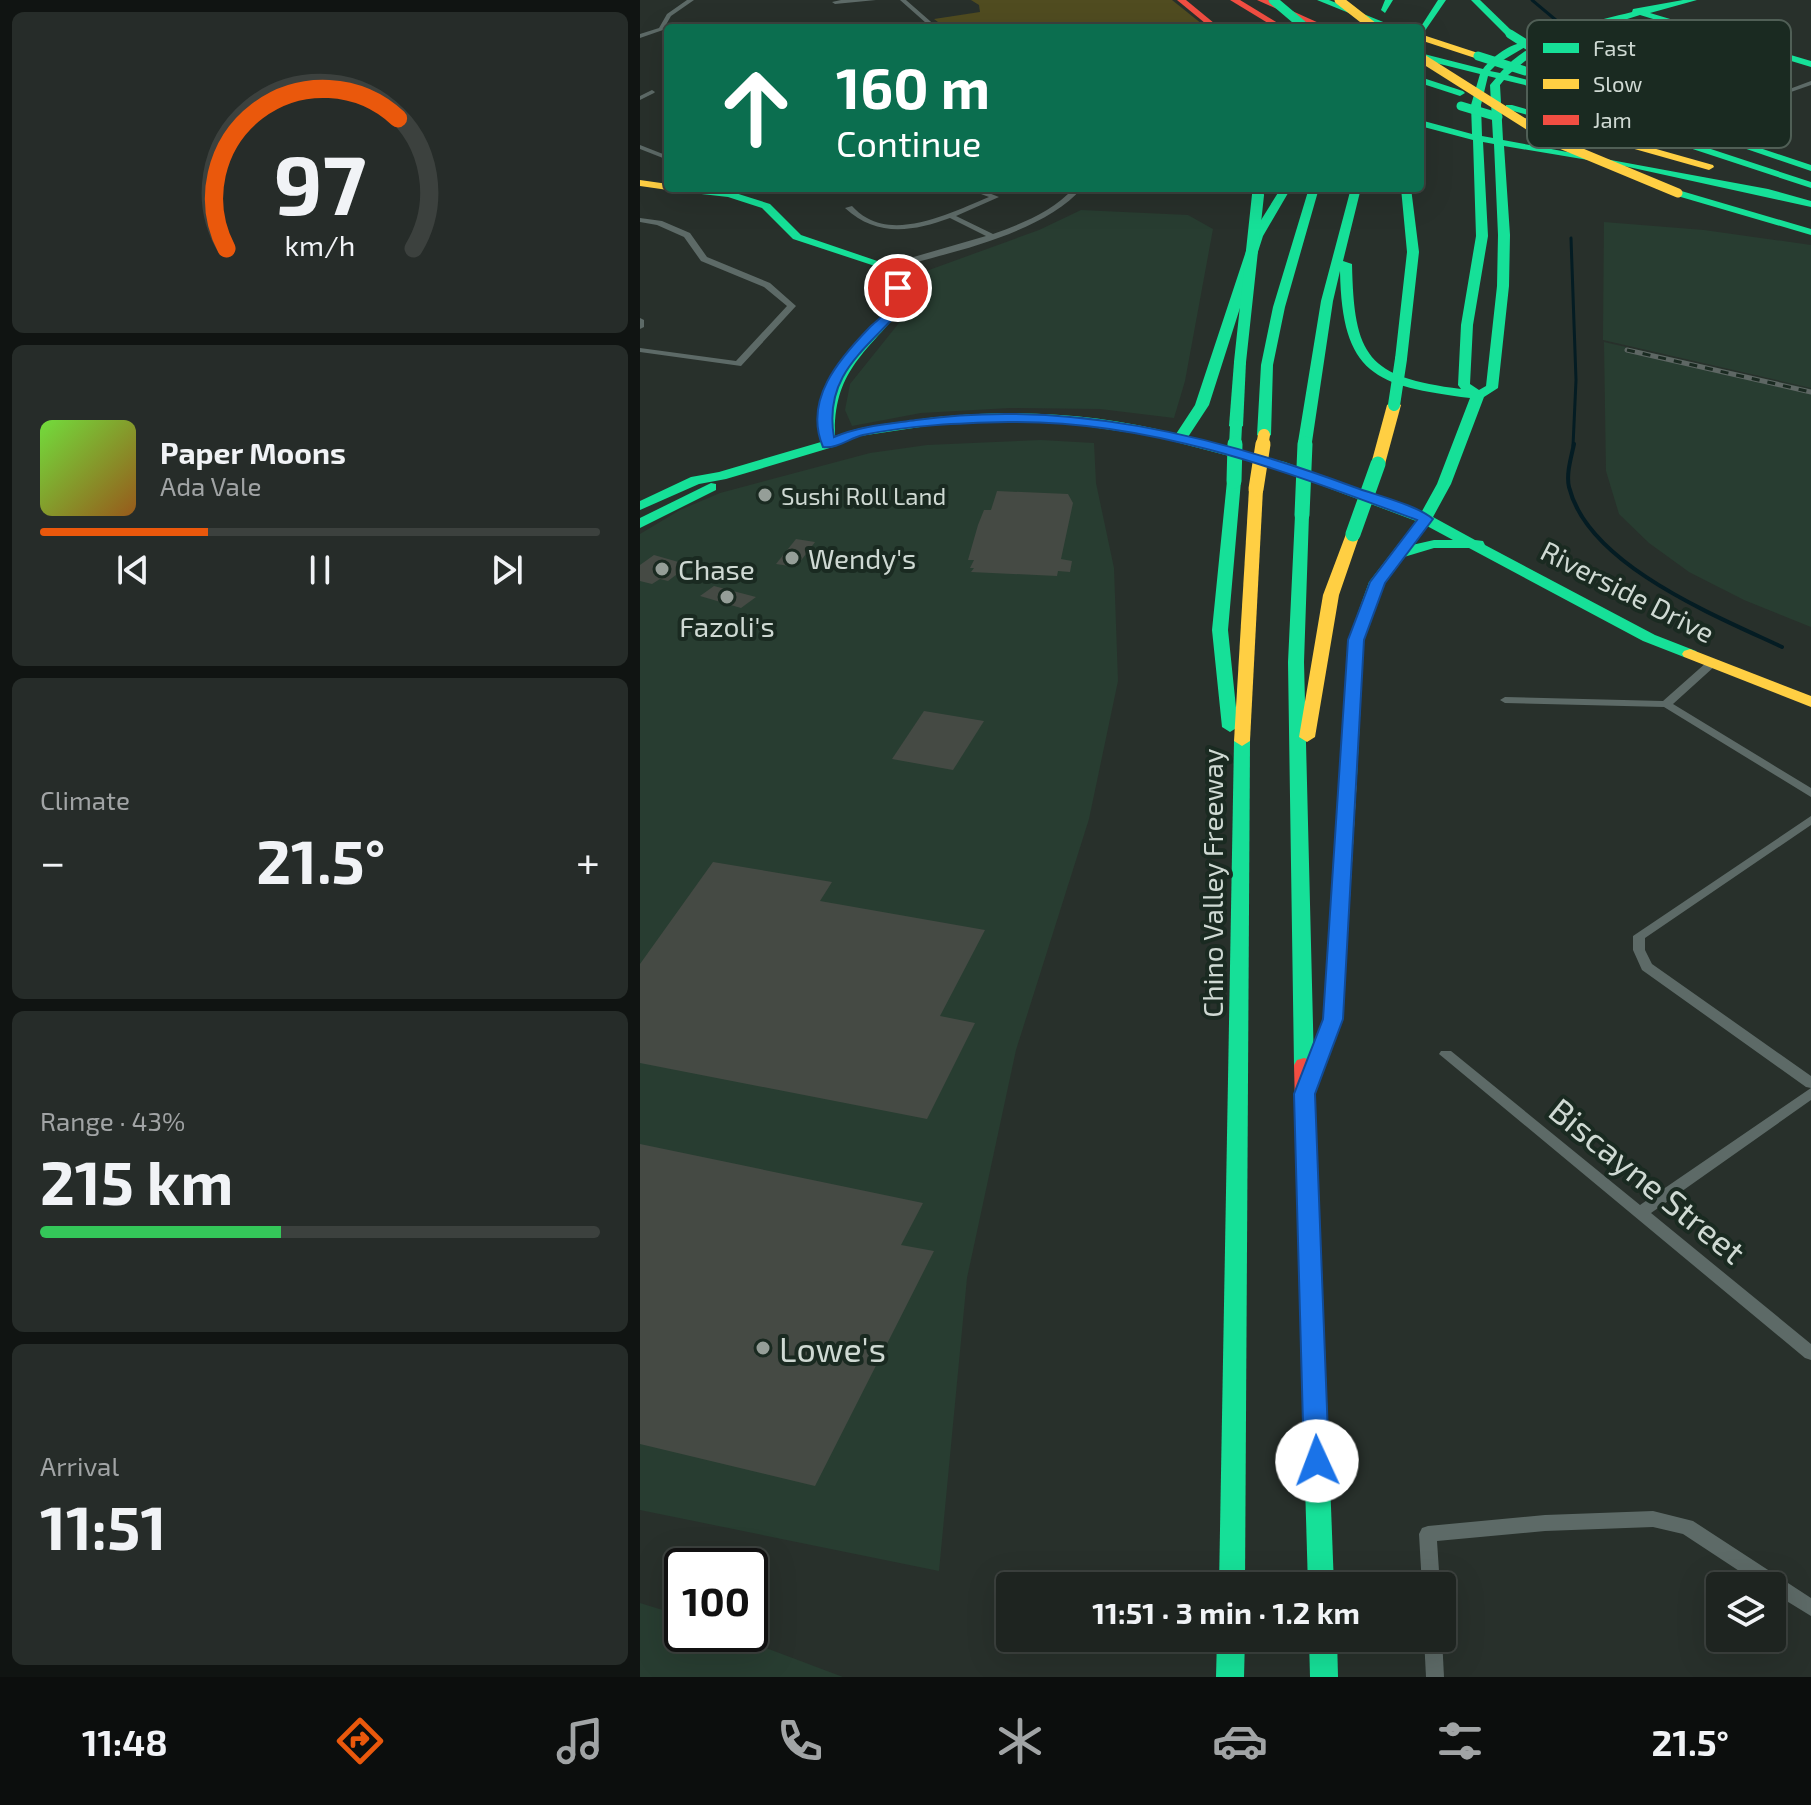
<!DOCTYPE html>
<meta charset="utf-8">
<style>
:root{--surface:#1e2420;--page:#262c29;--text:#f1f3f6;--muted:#a1a4a5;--line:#3c413e;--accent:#ea580c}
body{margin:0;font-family:"Exo 2",sans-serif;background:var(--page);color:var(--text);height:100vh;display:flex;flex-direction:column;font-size:30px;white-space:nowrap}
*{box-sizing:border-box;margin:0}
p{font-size:26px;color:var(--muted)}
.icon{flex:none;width:44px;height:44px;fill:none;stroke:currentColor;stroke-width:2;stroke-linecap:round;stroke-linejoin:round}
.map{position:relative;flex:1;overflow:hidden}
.panel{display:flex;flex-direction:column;gap:12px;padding:12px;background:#101412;width:640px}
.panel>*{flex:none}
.hud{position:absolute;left:24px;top:24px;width:760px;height:168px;border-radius:8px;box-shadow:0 8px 32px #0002,0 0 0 2px var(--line);background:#0b6e4f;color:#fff;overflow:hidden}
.tools{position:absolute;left:1066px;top:1572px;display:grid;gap:16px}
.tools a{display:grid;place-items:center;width:80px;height:80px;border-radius:8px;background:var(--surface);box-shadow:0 8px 32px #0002,0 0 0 2px var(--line);font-size:40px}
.speed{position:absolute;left:24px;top:1548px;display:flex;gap:16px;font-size:40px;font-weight:700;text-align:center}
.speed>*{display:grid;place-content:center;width:104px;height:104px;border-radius:50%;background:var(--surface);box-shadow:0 8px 32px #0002,0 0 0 2px var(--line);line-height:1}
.speed .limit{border:4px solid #111;border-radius:12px;background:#fff;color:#111}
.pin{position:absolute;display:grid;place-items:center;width:68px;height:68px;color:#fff;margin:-34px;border:4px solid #fff;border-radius:50%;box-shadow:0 2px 8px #0007}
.me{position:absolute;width:88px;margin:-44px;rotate:358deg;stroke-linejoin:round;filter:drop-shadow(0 0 6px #0008)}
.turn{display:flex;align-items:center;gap:28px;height:168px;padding:0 40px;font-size:36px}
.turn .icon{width:104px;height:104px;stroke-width:2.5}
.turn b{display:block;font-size:56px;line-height:68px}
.big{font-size:60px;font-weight:700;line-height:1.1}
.panel .widget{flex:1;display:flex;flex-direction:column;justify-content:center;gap:12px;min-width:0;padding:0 28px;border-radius:12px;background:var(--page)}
.panel .dial{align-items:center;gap:0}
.dial svg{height:208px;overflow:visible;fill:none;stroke:var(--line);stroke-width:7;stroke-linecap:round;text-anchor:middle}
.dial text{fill:var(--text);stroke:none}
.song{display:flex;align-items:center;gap:24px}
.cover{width:96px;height:96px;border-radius:12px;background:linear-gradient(135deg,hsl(100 70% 55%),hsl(30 70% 35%))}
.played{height:8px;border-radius:4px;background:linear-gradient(90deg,var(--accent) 30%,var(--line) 30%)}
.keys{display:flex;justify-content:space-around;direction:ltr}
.heat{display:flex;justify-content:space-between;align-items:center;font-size:44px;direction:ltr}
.charge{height:12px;border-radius:6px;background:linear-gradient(90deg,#34c759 43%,var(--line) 0)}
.trip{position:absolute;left:356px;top:1572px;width:460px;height:80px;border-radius:8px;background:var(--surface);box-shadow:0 8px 32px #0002,0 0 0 2px var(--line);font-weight:700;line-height:80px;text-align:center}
.menu{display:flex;height:128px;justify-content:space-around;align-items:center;background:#0c0e0d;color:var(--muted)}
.menu .icon{width:56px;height:56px}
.menu .current{color:var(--accent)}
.menu b{font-size:36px;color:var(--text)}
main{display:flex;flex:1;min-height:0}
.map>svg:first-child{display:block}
</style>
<main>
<section class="panel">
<div class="widget dial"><svg viewBox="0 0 100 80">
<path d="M14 69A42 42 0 1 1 86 69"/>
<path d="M14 69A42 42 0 0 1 80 19" stroke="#ea580c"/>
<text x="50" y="56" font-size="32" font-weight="700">97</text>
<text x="50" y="72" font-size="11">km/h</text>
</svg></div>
<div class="widget">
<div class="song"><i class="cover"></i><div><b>Paper Moons</b><p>Ada Vale</p></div></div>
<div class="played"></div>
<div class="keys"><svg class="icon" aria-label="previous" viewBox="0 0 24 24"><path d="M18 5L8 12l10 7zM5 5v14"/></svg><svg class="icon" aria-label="pause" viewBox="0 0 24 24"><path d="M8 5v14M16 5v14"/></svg><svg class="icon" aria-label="next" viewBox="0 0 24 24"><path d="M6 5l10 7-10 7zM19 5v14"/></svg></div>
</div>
<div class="widget"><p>Climate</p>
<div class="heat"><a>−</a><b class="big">21.5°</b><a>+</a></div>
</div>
<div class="widget"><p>Range · 43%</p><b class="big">215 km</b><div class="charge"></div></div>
<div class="widget"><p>Arrival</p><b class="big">11:51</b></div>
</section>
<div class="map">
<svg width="1171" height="1677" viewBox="0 0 1171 1677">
<rect width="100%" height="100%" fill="#28302b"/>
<g fill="#283d31">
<path d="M441,210l107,5 25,14 -28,152 -11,37 -74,-9 -90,-1 -89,5 -69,13 -7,-16 5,-26 73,-91 -5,-19 121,-44z"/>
<path d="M964,222l100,8 107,15v143l-208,-48z"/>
<path d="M964,342l207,47v238l-67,-27 -55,-28 -40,-29 -30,-29 -13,-43z"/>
<path d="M401,440l53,3 2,40 18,85 4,113 -29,138 -73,231 -49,228 -28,293 -299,-61v-976l40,-24 40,-17 150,-40 57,-8z"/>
<path d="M0,1603l42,13v18h47l114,43h-203z"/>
</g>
<path fill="#504c20" d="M331,0h201l35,28h-206l-15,-6 -40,6 -12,-9 46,-7 -1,-7z"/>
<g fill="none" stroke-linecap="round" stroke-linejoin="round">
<g stroke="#041c23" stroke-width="3">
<path d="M892,0l31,26"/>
<path d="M931,238l5,142 -3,66"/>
</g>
<path stroke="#041c23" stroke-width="4" d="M934,444c-3,14 -8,30 -5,43 19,78 147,129 213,160"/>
</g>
<g fill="#454a44">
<path d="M357,491l71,3 5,9 -12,56 11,2 -2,11 -12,-1 -1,5 -86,-4 3,-4h-4l4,-8h-6l10,-35 6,-15h7z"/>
<path d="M156,539l19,3 -19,25 -20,-3z"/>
<path d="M14,555l35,10 -21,16 -8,-2 -8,5 -12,-3v-16z"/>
<path d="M74,586l42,11 -15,11 -41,-12z"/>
<path d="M284,711l60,10 -31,49 -61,-11z"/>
<path d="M73,862l119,20 -12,19 165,29 -45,86 35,7 -48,96 -287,-56v-99z"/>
<path d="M0,1144l283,59 -22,42 33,6 -119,235 -175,-42z"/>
</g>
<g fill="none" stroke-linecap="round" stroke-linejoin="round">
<g fill="#5d6a67" fill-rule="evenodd">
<path d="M47,0h7l-23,16 -8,14 -23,8v-4l19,-6 8,-14z"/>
<path d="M236,0l-41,4 -3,-2 9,-2z"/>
<path d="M260,0h6l32,28h-6l-3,-2 -31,2 28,-5z"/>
<path d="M1171,81v4l-60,21 -5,-1z"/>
<path d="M12,90l3,2 -1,1 -14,7v-4z"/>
<path d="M0,145l28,11v4l-28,-11z"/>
<path d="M325,188h11l23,9 -43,19 37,18c30,-11 59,-22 81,-46h8c-39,46 -136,66 -193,81h-3v-4l100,-29 -36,-18c-38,14 -74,19 -105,-10l7,-2c4,4 9,9 15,12 35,20 88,-7 122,-21z"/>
<path d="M0,218l22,3 28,12 17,24 63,26 26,23 -55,60 -101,-14v-4l96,13 51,-55 -23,-19 -63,-26 -17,-24 -27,-12 -17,-3z"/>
<path d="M0,318l4,2v7l-4,2z"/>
<path d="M1071,661l5,3 -1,2 -42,38 138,84v9l-147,-90 -159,-4 -5,-3 5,-3 158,4 44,-39z"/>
<path d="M1171,816v9l-166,113v12l7,14 159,112v24l-160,113 160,131v16l-6,-2 -366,-304 2,-3h10l189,154 171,-117 -5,-1 -164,-117 -9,-20v-14z"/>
<path d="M1013,1511l40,10 118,77v18l-39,-24v-6h-10l-79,-52 -30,-7 -108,4 -108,10 3,45h-18l-3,-52 3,-6 6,-2 117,-11z"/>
<path d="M784,1638h18l2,39h-18z"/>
</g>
<g fill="#16e098" fill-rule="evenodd">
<path d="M677,0h12l69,28h-12z"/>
<path d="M745,0h8l-8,13 -4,-3z"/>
<path d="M798,0h8l-26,38v-10z"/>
<path d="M831,0h9l33,32v4h-6z"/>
<path d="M1043,0h14l-47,13 161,48v6l-171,-52 -80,25 -25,13 -27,22 43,11 102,44 158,52v6l-164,-54 -102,-44 -41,-10 -4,5 3,55 265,49 43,12v6l-187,-41 -120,-20 6,89 -1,51 -11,102 -14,9 -33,87 -18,33 42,23 8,1 2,4 170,90 41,16 2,3 -2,3h-12l-41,-16 -174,-93h-35l-30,9 -20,26 -20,57 -7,136 -9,5 -9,-5 9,-136 21,-58 47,-61 -141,-53 -122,-32 -96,-14 -110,1 -87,13 -27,11 -107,32 -27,5 -59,26v-9l51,-24 28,-5 102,-30c-1,-70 27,-89 71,-137v-17l-8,-19 -91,-30 -31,-31 -34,-11 -53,-6 -5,-3 59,3 41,13 31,31 94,32 9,21v18c-37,46 -71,65 -69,130 23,-9 47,-12 72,-15 88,-13 183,-10 269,13l19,-29 56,-169 30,-48h10l-28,48 -54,169 -21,32 97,25 136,51 16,-29 33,-86c-95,-12 -128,-23 -130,-127l-7,30 -21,141 -7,4 -7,-4 23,-141 30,-113h10l-18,73 9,3c2,93 15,113 109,125l-3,-4 3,-60 15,-89 -3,-96 -53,-14v-6l52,14 -1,-29 9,-31 -60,-15v-6l63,16c10,-13 28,-26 44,-27v4l-29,17 -8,8 10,2c32,-37 87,-50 132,-61l1,-3zM848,76l8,2 -6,7 3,53 -11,-2 -1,-31zM843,142l11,2 4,91 -1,51 -11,100 -7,4 -9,-6 3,-59 15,-89zM787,526l26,14h-19l-22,5z"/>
<path d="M908,55l67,32 2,2 -8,2 -64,-31z"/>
<path d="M780,77l43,14 2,2 -5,3 -40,-13z"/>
<path d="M946,90l225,75v6l-225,-77z"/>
<path d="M866,105h6l144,41 -9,2 -141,-39z"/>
<path d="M669,188h10l-34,119 -12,58 -2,70 -7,4 -7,-4 4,-70 12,-58z"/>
<path d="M761,188h10l8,64 -12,107 -6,4 -6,-4 12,-107z"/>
<path d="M1038,190l133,39v6l-137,-40v-4z"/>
<path d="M600,358l6,4 -3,64 -7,4 -7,-4 5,-64z"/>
<path d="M594,477l7,4 -13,149 10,97 -8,5 -8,-5 -10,-97 15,-149z"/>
<path d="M71,483l5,1v6l-76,38v-10z"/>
<path d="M662,511l7,4 -5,147 10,403 -3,5h-14l-3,-5 -6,-403 7,-147z"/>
<path d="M602,736l8,5 -5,845h-26l15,-845z"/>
<path d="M673,1339l8,3 4,7 9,237h-26l-7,-237 4,-7z"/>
<path d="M577,1638h28l-1,39h-28z"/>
<path d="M669,1638h28l1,39h-28z"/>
</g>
<g fill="#ffcf43" fill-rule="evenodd">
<path d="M780,34l61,20 1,2 -7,2 -55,-18z"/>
<path d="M995,143l78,22 1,2 -5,3 -78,-22v-4z"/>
<path d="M0,180l28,4v4h5l-5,2 -28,-4z"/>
<path d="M754,401l7,4 -16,59 -7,4 -5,-1 -2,-3 16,-59z"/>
<path d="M616,485l7,4 -13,252 -8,5 -8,-5 15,-252z"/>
<path d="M713,530l7,4 -21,61 -24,142 -8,5 -8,-5 24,-142 23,-61z"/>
<path d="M1050,649l121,47v11l-127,-50 -2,-3 2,-3z"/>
<path d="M708,771l9,5 -14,243 -24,62 -3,5h-14l-3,-5 24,-62 16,-243z"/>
</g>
<g fill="#f24e42" fill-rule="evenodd">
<path d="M537,0h9l34,28h-9z"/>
<path d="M590,0h10l46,28h-10z"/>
<path d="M617,0h11l62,28h-11z"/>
<path d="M664,1058l7,2 3,5 11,284 -4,7 -8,3 -8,-3 -4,-7 -7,-284 3,-5z"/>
</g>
<g stroke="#5e6764" stroke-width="5">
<path id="rail" d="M987,350l184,42"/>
</g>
<use href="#rail" stroke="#1a2a21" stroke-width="3" stroke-dasharray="8" stroke-linecap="butt"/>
<g stroke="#16e098" stroke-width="9">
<path d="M633,0l33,28"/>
<path d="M870,34l38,24"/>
<path d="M838,56l47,15"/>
<path d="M821,106l37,11"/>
<path d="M618,197l1,-8"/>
</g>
<g stroke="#16e098" stroke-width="12">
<path d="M600,362l18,-167"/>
<path d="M754,405l7,-46"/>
<path d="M595,446l1,-20"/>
<path d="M665,446v-4"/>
</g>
<g stroke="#16e098" stroke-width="15">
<path d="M594,481l1,-37"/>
<path d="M662,515l3,-71"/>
<path d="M713,534l25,-70"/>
</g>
<g stroke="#ffcf43" stroke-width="9">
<path d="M699,0l36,28"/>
<path d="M780,57l133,84 125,52"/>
</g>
<path stroke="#ffcf43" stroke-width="12" d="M622,446l2,-11"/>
<path stroke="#ffcf43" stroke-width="15" d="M616,489l7,-45"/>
</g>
<path fill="#1a73e8" stroke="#114b97" stroke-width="2" d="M254,286l10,2v18c-36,43 -81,67 -70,131 26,-11 54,-13 82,-17 150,-21 298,15 438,67 21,8 63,18 79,32l-48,64 -21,57 -21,379 -28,75 14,367 -3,8 -9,3 -9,-3 -4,-8 -10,-367 29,-75 25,-379 22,-58 47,-62c-132,-49 -265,-100 -408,-98 -49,1 -98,3 -146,13 -13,3 -26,14 -40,12 -20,-47 16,-88 47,-120 6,-6 19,-15 22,-23 2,-5 1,-13 2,-18z"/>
<g fill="#959e98" stroke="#1a2a21" stroke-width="3">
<circle cx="125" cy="495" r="8"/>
<circle cx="152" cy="558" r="8"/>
<circle cx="22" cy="569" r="8"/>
<circle cx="87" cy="597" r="8"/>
<circle cx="123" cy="1348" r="8"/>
</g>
<g text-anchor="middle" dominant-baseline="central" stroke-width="8" stroke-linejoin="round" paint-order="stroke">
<g font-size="24" fill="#cfd9d3" stroke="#1a2a21" text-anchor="start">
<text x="141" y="495">Sushi Roll Land</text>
</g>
<g font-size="28" fill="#cfd9d3" stroke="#1a2a21" text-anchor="start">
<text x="168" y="558">Wendy's</text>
<text x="38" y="569">Chase</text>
<text x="87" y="626" text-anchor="middle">Fazoli's</text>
</g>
<g font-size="28" fill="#cfd9d3" stroke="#1a2a21">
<text transform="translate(988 591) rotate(27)">Riverside Drive</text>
<text transform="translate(572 883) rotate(-90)">Chino Valley Freeway</text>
</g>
<g font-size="34" fill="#cfd9d3" stroke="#1a2a21">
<text transform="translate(1008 1180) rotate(39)">Biscayne Street</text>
</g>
<g font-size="34" fill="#cfd9d3" stroke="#1a2a21" text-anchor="start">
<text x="139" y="1348">Lowe's</text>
</g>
</g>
<rect x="887" y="20" width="264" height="128" rx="12" fill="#1a2a21" stroke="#505f56" stroke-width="2"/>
<rect x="903" y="43" width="36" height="10" fill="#16e098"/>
<rect x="903" y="79" width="36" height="10" fill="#ffcf43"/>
<rect x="903" y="115" width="36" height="10" fill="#f24e42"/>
<g font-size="22" fill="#cfd9d3">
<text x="953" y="56">Fast</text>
<text x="953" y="92">Slow</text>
<text x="953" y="128">Jam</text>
</g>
</svg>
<div class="tools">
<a><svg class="icon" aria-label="layers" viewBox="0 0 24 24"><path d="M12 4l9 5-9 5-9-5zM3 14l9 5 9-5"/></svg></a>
</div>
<div class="speed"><div class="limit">100</div></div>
<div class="pin" style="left:258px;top:288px;background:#d93025"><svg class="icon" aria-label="arrive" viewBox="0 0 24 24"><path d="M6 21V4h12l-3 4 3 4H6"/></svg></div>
<svg class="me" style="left:677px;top:1461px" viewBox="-20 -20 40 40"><circle r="19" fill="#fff"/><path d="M0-13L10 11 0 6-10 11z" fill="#1a73e8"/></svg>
<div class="trip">11:51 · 3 min · 1.2 km</div>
<div class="hud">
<div class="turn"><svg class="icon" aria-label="ahead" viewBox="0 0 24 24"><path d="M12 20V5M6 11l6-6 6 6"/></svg><div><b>160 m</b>Continue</div></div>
</div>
</div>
</main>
<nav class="menu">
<b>11:48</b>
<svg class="icon current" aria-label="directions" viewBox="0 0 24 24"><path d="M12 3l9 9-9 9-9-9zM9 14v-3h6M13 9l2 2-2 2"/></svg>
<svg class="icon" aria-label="music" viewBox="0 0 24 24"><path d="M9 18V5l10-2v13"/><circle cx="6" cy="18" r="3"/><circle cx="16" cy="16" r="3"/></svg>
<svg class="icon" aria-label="phone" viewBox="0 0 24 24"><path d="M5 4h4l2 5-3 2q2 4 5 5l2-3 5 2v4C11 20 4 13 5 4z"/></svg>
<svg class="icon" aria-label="climate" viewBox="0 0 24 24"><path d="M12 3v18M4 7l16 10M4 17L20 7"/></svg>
<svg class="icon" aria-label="car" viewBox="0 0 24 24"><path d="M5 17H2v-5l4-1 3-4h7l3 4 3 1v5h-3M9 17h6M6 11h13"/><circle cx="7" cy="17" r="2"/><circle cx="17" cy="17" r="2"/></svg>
<svg class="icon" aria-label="filters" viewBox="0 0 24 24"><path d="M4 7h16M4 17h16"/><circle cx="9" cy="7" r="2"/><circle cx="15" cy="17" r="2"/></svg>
<b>21.5°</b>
</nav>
